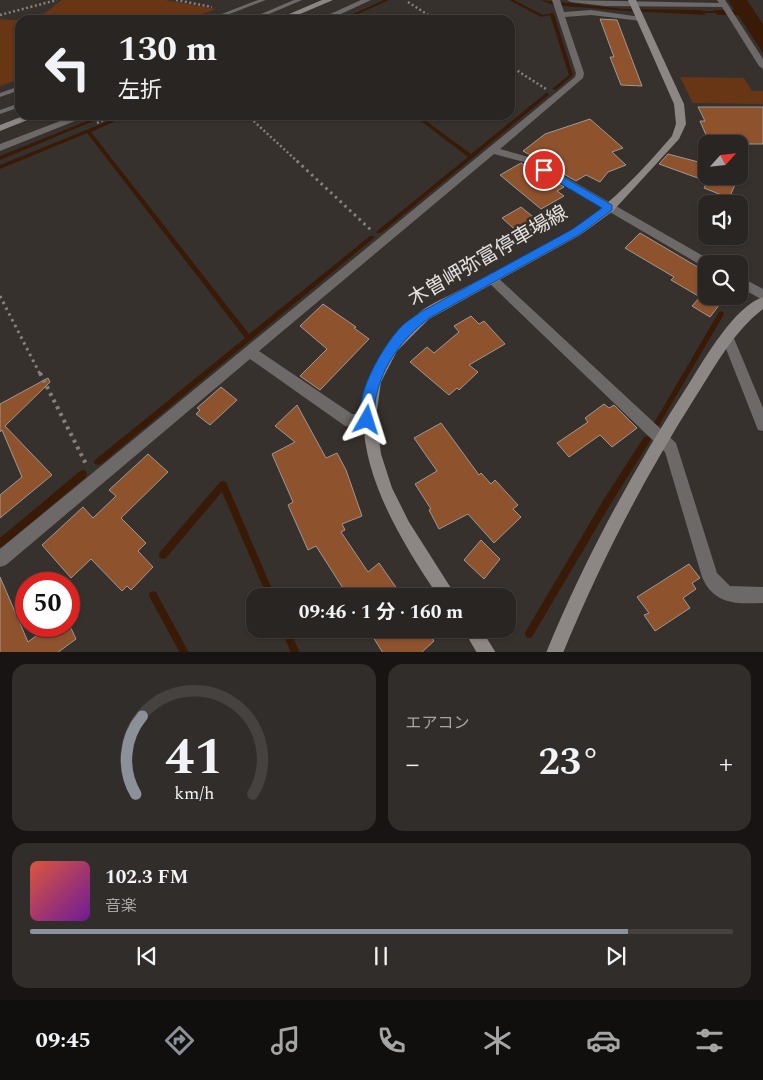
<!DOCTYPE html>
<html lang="ja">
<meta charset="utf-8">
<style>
:root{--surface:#292522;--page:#312d2a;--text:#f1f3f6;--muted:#a5a5a5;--line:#454240;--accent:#8c9099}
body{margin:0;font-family:Spectral,"Noto Sans JP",serif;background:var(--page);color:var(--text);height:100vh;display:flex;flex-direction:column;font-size:19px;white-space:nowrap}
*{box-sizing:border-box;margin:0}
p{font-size:16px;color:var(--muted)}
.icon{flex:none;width:28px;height:28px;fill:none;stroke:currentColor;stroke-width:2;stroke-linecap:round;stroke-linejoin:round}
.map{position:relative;height:652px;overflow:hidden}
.details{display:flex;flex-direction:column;gap:12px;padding:12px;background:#171413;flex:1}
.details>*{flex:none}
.hud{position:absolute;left:15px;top:15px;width:500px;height:105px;border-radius:15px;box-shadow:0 1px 4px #0004,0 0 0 1px var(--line);background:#292522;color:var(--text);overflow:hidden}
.needle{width:32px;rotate:63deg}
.buttons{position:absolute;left:698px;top:135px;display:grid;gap:10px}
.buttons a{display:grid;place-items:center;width:50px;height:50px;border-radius:10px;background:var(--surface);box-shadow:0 1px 4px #0004,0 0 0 1px var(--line);font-size:25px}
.speed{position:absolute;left:15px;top:572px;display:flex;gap:10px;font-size:25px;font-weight:700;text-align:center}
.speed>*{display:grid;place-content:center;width:65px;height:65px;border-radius:50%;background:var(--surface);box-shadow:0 1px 4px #0004,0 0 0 1px var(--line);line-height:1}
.speed .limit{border:8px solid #d22;background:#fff;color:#111}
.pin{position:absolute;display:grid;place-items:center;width:42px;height:42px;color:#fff;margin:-21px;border:2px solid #fff;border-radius:50%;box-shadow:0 1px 5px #0007}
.me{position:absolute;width:55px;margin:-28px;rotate:6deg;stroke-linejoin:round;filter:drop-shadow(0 0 4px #0008)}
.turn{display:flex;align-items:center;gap:18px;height:105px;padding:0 20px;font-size:22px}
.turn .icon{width:65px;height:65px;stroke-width:2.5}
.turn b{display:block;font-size:35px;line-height:42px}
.big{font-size:38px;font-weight:700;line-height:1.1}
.details .widget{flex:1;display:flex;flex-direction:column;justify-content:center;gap:8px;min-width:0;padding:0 18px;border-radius:15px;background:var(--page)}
.details .dial{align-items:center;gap:0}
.dial svg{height:130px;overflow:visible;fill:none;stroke:var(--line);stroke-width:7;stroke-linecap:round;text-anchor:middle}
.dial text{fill:var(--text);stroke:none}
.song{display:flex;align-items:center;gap:15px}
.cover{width:60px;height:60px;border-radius:8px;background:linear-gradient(135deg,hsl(10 70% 55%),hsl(280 70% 35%))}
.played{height:5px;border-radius:2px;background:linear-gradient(90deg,var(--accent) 85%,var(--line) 85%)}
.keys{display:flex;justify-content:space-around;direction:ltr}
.heat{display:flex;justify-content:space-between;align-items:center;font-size:28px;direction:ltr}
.details .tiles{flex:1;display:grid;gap:12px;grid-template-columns:1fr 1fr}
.widget:last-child{grid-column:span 2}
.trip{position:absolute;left:246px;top:588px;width:270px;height:50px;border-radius:15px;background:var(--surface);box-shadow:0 1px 4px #0004,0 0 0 1px var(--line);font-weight:700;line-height:50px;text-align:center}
.menu{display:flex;height:80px;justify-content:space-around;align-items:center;background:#100f0e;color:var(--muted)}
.menu .icon{width:35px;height:35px}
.menu .on{color:var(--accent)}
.menu b{font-size:22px;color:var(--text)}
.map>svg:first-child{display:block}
</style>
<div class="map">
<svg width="763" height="653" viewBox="0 0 763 653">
<rect width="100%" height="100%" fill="#37312e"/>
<g fill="#683515">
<path d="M62,0h103l51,9 -30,11h-166v59l-20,7v-67c15,2 33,1 46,-7 6,-3 10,-9 16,-12z"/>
<path d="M680,77l64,1 8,13h11v13l-70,-1z"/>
</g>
<g fill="#391a06">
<path d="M540,0l84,9 78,1 4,5 -80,-4 -72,-6z"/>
<path d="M728,0h19l16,24v29l-25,-38h-21l-3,-5h20z"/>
</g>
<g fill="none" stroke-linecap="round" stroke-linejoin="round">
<g fill="#391a06" fill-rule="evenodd">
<path d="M384,0h5l-44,20h-5z"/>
<path d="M509,0h5l29,15 9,-2 2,1 19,61 -17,15 -4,-1 17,-14 -19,-60 -9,2z"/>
<path d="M696,11h26l2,1 -2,1h-25l-2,-1z"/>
<path d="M546,93l4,1 -169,139h-4l-1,-1 1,-1 91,-74 -55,-42h5l53,39z"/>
<path d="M102,115h6l-108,45v-4z"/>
<path d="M123,115h6l-38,17 158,202 121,-98h4l1,1 -274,227 -3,1 -3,-1 -1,-2 1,-2 150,-122 -158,-205 -87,36v-4z"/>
<path d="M721,311l2,1 1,2 -1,2 -65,111 -2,1 -2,-1 -1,-2 1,-2 65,-111z"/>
<path d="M647,436l3,1 1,2 -1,2 -40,64 -78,132 -3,1 -3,-1 -1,-3 1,-3 78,-132 40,-62z"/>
<path d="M83,470l3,1 1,3 -1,3 -83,69 -3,1v-9l80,-67z"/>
<path d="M223,481l3,1 49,114h-8l-45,-104 -56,66 -3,1 -3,-1 -1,-3 1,-3 60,-70z"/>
<path d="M153,591l3,1 33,61h-9l-30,-55 -1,-3 1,-3z"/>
<path d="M281,629h8l11,24h-9z"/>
</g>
</g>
<g fill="#8e522d" stroke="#9f9894">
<path d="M600,19l17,1 25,66 -21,-1 -11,-28h4z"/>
<path d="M698,107h65v37h-53l-10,-23h5z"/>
<path d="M590,119l33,29 -11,4 14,13 -18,7 -8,10 -14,-7 -10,6 -53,-30 22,-17z"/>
<path d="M668,154l38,10v17l-47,-17z"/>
<path d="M521,163l43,24 -7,4 7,5 -23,13 -41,-34z"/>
<path d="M710,176h29l-10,22 -25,-10z"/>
<path d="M521,207l21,17 -21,11 -19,-17z"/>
<path d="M640,233l66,39v24h20l-16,21 -18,-11 8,-9 -29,-17 3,-3 -49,-29z"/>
<path d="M323,304l33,23 -2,1 15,11 -49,51 -20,-14 27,-27 -27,-23z"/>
<path d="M471,316l8,8 5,-3 21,23 -36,21 9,7 -19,18 -2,-2 -8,7 -39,-33 17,-15 7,6 25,-21 -5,-6z"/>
<path d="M48,378l2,4 -45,44 47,49 -52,43v-23l22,-18 -20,-47 -2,2v-28z"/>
<path d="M221,387l16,13 -27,25 -14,-11 4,-4 -3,-2z"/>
<path d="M604,404l5,4 5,-3 23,23 -25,19 -12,-12 -31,22 -12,-14 31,-21 -3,-4z"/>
<path d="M297,405l29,53 11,-5 9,17 16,46 -20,8 3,6 -4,2 27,40 11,-9 23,33h-54l-32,-50 -8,4 -20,-45 5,-3 -21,-48 23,-12 -20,-16z"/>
<path d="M441,423l38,52 2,-2 10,11 4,-4 23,25 -5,4 8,8 -27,26 -26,-29 -29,15 -10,-19 2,-1 -16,-25 22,-13 -23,-33z"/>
<path d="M148,454l20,18 -47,46 25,25 -8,8 15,16 -22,23 -4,-4 -5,5 -31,-32 -20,19 -29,-33 41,-38 10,11 23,-22 -7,-6z"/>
<path d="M481,540l19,19 -16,20 -20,-19z"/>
<path d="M689,564l11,14 -8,5 4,6 -13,9 7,10 -35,23 -11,-16 5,-2 -12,-16z"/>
<path d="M0,577l28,65 21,-16h21l6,13 -19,14h-57z"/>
<path d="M368,629h58l8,12 -13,12h-38z"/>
</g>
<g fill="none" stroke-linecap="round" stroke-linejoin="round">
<g stroke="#86817e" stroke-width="2.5" stroke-dasharray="2 2.5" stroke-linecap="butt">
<path d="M176,0l36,7"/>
<path d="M408,2l28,18"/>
<path d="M0,15l57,-15"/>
<path d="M510,66l36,23"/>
<path d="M247,115l51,47"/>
<path d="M97,123l20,-8"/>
</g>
<g stroke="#86817e" stroke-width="3" stroke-dasharray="2.5 4" stroke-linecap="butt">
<path d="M297,161l75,70"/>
<path d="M0,296l40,78"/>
</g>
<path stroke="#86817e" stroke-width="4" stroke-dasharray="3 4.5" stroke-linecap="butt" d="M40,373l47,93"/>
<g fill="#6c6968" fill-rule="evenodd">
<path d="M258,0h8l-52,20h-8z"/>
<path d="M294,0h8l-47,20h-8z"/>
<path d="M20,86v4l-20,7v-4z"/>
<path d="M20,103v4l-20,7v-4z"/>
</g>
<g fill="#6c6968" fill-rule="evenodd">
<path d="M361,0h10l-43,20h-11z"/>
<path d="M552,0h8l4,12 27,-2 50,7 4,2 -4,2 -50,-6 -26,2 19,56 -1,5 -83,71 32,9 180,103 2,3h-8v4l-2,-1 -180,-105 -30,-8 -235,197 93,63h15l5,1 2,5 -2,5 -22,2 -5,-1 -95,-67 -244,206 -6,2v-18l575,-472 1,-4z"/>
<path d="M567,0l152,3 -2,-3h8l38,59v10l-4,-3 -37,-59 -117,-1 -34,-4z"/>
<path d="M76,115h14l-90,36v-7z"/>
<path d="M491,273l4,2 181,168 41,130 13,13 33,1v16c-26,1 -49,2 -61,-26l-37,-125 -178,-171 -2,-3z"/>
<path d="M739,276l24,13v11l-24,-13z"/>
<path d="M727,331l4,1 2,4 30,72v23l-5,-1 -2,-5 -35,-89 2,-4z"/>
</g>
<g fill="#8c8785" fill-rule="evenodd">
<path d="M322,0h11l-47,20h-11z"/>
<path d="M628,0h8l48,104 2,20 -7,15 -66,72 -33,24 -151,84 -32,32 -16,31 -5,35 5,37 11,34 17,34 47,74h-18c-59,-88 -124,-200 -18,-284 11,-9 27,-15 40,-22 37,-20 77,-38 113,-61 37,-24 70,-59 99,-93l4,-12 -2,-20z"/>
<path d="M26,115h14l-40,16v-6z"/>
<path d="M763,297v12c-30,23 -47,56 -67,87 -52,82 -96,167 -133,257h-17c39,-95 88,-185 144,-271 15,-24 45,-76 73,-85z"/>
<path d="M463,629h18l15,24h-19z"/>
</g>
</g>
<path fill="#1a73e8" stroke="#114b97" d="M544,166l68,39v5l-32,24 -151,84c-27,21 -46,46 -53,79 -2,9 0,19 -4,27h-9c-12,-25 20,-77 36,-95 6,-7 15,-12 22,-17l152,-83 29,-21 -61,-36 -2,-2z"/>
<g text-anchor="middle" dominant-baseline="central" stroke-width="5" stroke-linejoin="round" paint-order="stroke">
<g font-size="20" fill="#e4e1de" stroke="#37312e">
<text transform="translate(488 256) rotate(-30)">木曽岬弥富停車場線</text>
</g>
</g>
</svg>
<div class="buttons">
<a><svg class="needle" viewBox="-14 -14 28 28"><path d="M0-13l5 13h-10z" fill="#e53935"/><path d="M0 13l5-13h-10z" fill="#a5a5a5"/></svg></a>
<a><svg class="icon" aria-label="sound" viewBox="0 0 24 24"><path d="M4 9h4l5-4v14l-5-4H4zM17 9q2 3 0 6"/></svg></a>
<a><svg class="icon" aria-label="search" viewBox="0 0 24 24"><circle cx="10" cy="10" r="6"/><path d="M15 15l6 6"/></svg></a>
</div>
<div class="speed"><div class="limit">50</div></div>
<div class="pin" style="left:544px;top:170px;background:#d93025"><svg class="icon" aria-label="arrive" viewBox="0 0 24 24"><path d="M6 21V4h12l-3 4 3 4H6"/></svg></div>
<svg class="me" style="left:367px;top:420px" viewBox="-20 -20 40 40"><path d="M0-17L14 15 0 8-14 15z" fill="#1a73e8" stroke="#fff" stroke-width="4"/></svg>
<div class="trip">09:46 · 1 分 · 160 m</div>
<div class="hud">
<div class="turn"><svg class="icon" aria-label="left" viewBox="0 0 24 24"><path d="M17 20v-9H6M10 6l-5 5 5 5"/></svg><div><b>130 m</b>左折</div></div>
</div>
</div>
<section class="details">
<div class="tiles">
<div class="widget dial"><svg viewBox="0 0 100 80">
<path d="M14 69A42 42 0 1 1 86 69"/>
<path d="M14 69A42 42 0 0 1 18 21" stroke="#8c9099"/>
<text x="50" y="56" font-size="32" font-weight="700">41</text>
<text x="50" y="72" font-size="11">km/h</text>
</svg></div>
<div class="widget"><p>エアコン</p>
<div class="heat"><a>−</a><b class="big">23°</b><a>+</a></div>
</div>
<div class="widget">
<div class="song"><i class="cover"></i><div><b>102.3 FM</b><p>音楽</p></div></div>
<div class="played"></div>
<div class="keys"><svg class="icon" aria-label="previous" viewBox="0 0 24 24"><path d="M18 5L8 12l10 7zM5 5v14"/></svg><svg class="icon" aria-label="pause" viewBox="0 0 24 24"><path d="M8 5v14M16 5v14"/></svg><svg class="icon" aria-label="next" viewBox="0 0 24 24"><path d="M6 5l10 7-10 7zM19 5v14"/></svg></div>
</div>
</div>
</section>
<nav class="menu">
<b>09:45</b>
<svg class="icon on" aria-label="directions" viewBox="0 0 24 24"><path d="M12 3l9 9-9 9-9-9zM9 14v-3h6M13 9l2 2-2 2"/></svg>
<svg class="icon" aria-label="music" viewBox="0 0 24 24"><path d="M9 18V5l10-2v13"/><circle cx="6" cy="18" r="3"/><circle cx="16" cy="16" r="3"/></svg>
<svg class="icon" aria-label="phone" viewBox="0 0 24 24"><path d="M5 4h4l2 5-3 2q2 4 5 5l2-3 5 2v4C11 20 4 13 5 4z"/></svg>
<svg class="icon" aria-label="climate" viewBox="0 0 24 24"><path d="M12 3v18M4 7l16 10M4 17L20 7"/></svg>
<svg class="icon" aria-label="car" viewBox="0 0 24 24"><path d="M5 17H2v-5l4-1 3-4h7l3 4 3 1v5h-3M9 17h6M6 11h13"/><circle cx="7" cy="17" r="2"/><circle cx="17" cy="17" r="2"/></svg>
<svg class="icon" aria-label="filters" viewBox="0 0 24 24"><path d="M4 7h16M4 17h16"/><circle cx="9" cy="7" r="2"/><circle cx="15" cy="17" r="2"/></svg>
</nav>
